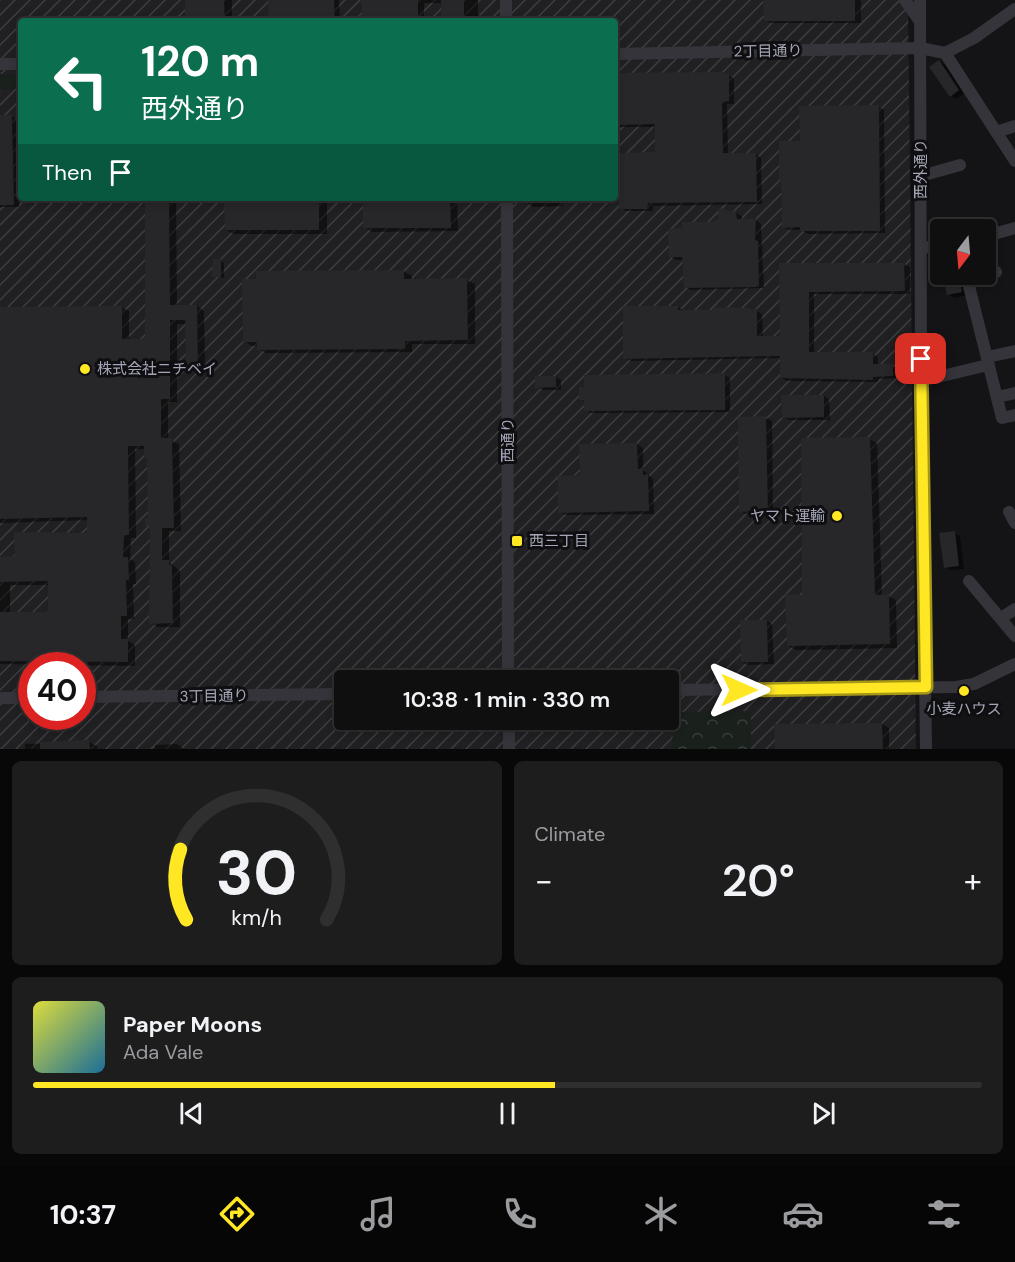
<!DOCTYPE html>
<meta charset="utf-8">
<style>
:root{--surface:#0f0f10;--page:#1d1d1e;--text:#f1f3f6;--muted:#9b9c9f;--line:#2f2f30;--accent:#ffe823}
body{margin:0;font-family:"DM Sans","Noto Sans JP",sans-serif;background:var(--page);color:var(--text);height:100vh;display:flex;flex-direction:column;font-size:22px;white-space:nowrap}
*{box-sizing:border-box;margin:0}
p{font-size:20px;color:var(--muted)}
.icon{flex:none;width:33px;height:33px;fill:none;stroke:currentColor;stroke-width:2;stroke-linecap:round;stroke-linejoin:round}
.map{position:relative;height:749px;overflow:hidden}
.panel{display:flex;flex-direction:column;gap:12px;padding:12px;background:#080809;flex:1}
.panel>*{flex:none}
.banner{position:absolute;left:18px;top:18px;width:600px;height:183px;border-radius:6px;box-shadow:0 3px 9px #0003,0 0 0 2px var(--line);background:#0b6e4f;color:#fff;overflow:hidden}
.needle{width:39px;rotate:196deg}
.tools{position:absolute;left:930px;top:219px;display:grid;gap:12px}
.tools a{display:grid;place-items:center;width:66px;height:66px;border-radius:6px;background:var(--surface);box-shadow:0 3px 9px #0003,0 0 0 2px var(--line);font-size:30px}
.speed{position:absolute;left:18px;top:652px;display:flex;gap:12px;font-size:30px;font-weight:700;text-align:center}
.speed>*{display:grid;place-content:center;width:78px;height:78px;border-radius:50%;background:var(--surface);box-shadow:0 3px 9px #0003,0 0 0 2px var(--line);line-height:1}
.speed .limit{border:9px solid #d22;background:#fff;color:#111}
.pin{position:absolute;display:grid;place-items:center;width:51px;height:51px;color:#fff;margin:-26px;border-radius:12px;box-shadow:0 3px 9px #0006}
.me{position:absolute;width:66px;margin:-33px;rotate:90deg;stroke-linejoin:round;filter:drop-shadow(0 0 4px #0008)}
.turn{display:flex;align-items:center;gap:21px;height:126px;padding:0 24px;font-size:27px}
.turn .icon{width:78px;height:78px;stroke-width:2.5}
.turn b{display:block;font-size:42px;line-height:51px}
.then{display:flex;align-items:center;height:57px;padding:0 24px;background:#0003;gap:12px;font-size:22px}
.big{font-size:45px;font-weight:600;line-height:1.1}
.panel .widget{flex:1;display:flex;flex-direction:column;justify-content:center;gap:9px;min-width:0;padding:0 21px;border-radius:9px;background:var(--page)}
.panel .dial{align-items:center;gap:0}
.dial svg{height:156px;overflow:visible;fill:none;stroke:var(--line);stroke-width:7;stroke-linecap:round;text-anchor:middle}
.dial text{fill:var(--text);stroke:none}
.song{display:flex;align-items:center;gap:18px}
.cover{width:72px;height:72px;border-radius:9px;background:linear-gradient(135deg,hsl(60 70% 55%),hsl(200 70% 35%))}
.played{height:6px;border-radius:3px;background:linear-gradient(90deg,var(--accent) 55%,var(--line) 55%)}
.keys{display:flex;justify-content:space-around;direction:ltr}
.heat{display:flex;justify-content:space-between;align-items:center;font-size:33px;direction:ltr}
.panel .tiles{flex:1;display:grid;gap:12px;grid-template-columns:1fr 1fr}
.widget:last-child{grid-column:span 2}
.trip{position:absolute;left:334px;top:670px;width:345px;height:60px;border-radius:6px;background:var(--surface);box-shadow:0 3px 9px #0003,0 0 0 2px var(--line);font-weight:600;line-height:60px;text-align:center}
.menu{display:flex;height:96px;justify-content:space-around;align-items:center;background:#060606;color:var(--muted)}
.menu .icon{width:42px;height:42px}
.menu .selected{color:var(--accent)}
.menu b{font-size:27px;color:var(--text)}
.map>svg:first-child{display:block}
</style>
<div class="map">
<svg width="1015" height="749" viewBox="0 0 1015 749">
<defs>
<pattern id="industrial-furrows" width="10" height="10" patternUnits="userSpaceOnUse" patternTransform="scale(1.5)"><rect width="10" height="10" fill="#202023"/><path d="M-1 1l2-2M0 10L10 0M9 11l2-2" fill="none" stroke="#3d3d41"/></pattern>
<pattern id="park-crowns" width="20" height="18" patternUnits="userSpaceOnUse" patternTransform="scale(1.5)"><rect width="20" height="18" fill="#1a211c"/><path d="M2 6a3 3 0 1 1 6 0M12 15a3 3 0 1 1 6 0" fill="none" stroke="#383e3b"/></pattern>
</defs>
<rect width="100%" height="100%" fill="#141416"/>
<path fill="url(#industrial-furrows)" fill-rule="evenodd" d="M0,0h908l8,749h-916zM21,21h594v177h-594zM32,666h50v51h-50zM345,681h324v39h-324z"/>
<path fill="#1a211c" d="M0,74h21v14l-21,2z"/>
<path fill="url(#park-crowns)" d="M751,711v38h-79l-1,-37z"/>
<g fill="#0007" fill-rule="evenodd">
<rect x="186" y="0" width="46" height="21"/>
<path d="M270,0h69l1,21h-70z"/>
<path d="M363,0h115v15l10,3v3h-44l-1,-18h-19v18h-61z"/>
<path d="M765,0h94l2,1v22h-90l-6,-3z"/>
<path d="M940,62l6,3 18,29 -8,5 -5,-3z"/>
<path d="M723,74l11,4v26h-7l1,51 28,-1 5,4 1,46 -109,2v5h-27l-5,-3 36,-55 -1,-26h-41v-52z"/>
<path d="M879,107l5,3 1,123 -77,1 -7,-4h-12l-6,-3 18,-84z"/>
<path d="M12,116l5,4 2,87h-19v-90z"/>
<path d="M146,198h30l1,109 20,-1 7,5 1,59h-10l-7,-4 -1,-42h-10v78h-9v37l11,5 2,87h-12v31l11,9v56h-22l-7,-4v-96l-4,-2 3,-6 -1,-60 -3,-2v-8h-11l1,89h-5l-1,21 5,3 1,22h-3l1,35h-6v22l7,4v21l-135,-2v-106h16l73,-24v-14l-89,3v-214l121,-2 8,4v30l17,-1zM10,585h39l1,28h-40z"/>
<path d="M226,198h101v36h-93l-8,-4z"/>
<path d="M364,198h93l1,33 -86,1 -7,-5z"/>
<path d="M528,198h35v8l-30,1 -5,-4z"/>
<path d="M736,213l6,3v5l14,-1 5,4 3,64 -73,2 -6,-3 -1,-27h-8l-5,-3 45,-34z"/>
<path d="M221,261l3,2v15l-10,-2z"/>
<path d="M904,264l6,3v27h-96v60h59l5,3v9l14,-1 6,4v9l-20,1v3l-91,-1 -5,-3 -1,-20 -150,3 -6,-3 53,-51 5,3 74,1 5,3 1,23h18l-1,-72z"/>
<path d="M404,272l8,4v4h55l8,4v60h-63v8l-146,1 -7,-4v-3h-7l-8,-5 14,-60z"/>
<path d="M943,274h20l4,21 -13,3 -6,-4z"/>
<path d="M724,375l6,3v34l-139,1 -5,-3v-8l-6,-3z"/>
<path d="M556,377l5,3v10h-18l-6,-3z"/>
<path d="M824,396l5,3 1,21h-41l-6,-3z"/>
<path d="M766,418l6,3 1,93h-27l-6,-3z"/>
<path d="M869,439l8,4 5,153h6l8,4 1,48 -101,2 -8,-4 16,-49z"/>
<path d="M637,444l6,4v22l10,9 1,35 -88,1 -6,-3 22,-35z"/>
<path d="M954,533l6,3 4,33 -13,1 -6,-3z"/>
<path d="M767,621l5,3 2,40 -26,1 -6,-3z"/>
<path d="M882,724l7,4v21h-113v-23z"/>
<path d="M89,742l8,4v3h-72v-5z"/>
<path d="M177,744l7,5h-29v-4z"/>
</g>
<g fill="#27272a">
<path d="M185,0h39l1,21h-40z"/>
<path d="M268,0h66l1,21h-66z"/>
<path d="M361,0h57v21h-56z"/>
<path d="M441,0h23v21l-23,-1z"/>
<path d="M763,0h92v21h-91z"/>
<path d="M939,60l20,30 -9,7 -21,-30z"/>
<path d="M723,72v2h6v27l-7,1 1,51h33l1,49 -109,1 -1,6h-28l-1,-56 37,-1v-28l-40,1v-52z"/>
<path d="M879,105l1,126h-80v-4l-18,1 -1,-48h-2v-39h21l-1,-35z"/>
<path d="M0,115h12l2,90h-14z"/>
<path d="M145,198h24l1,107h27l1,62h-12l-1,-47h-15v79h-9v39h11l2,90h-12v32h7v6l3,-1 1,58 -24,1 1,-98h-5v-8h3l-1,-60h-3v-12h-16l1,89h-5l-1,22h5l1,23h-3l1,36h-6v23h7v23l-128,-1v-49h48v-31l-48,1v-25l15,-1 -1,-24 73,1v-16l-87,2v-212l122,-1v33h23z"/>
<path d="M224,198h95v32h-94z"/>
<path d="M363,198h87l1,30h-88z"/>
<path d="M718,208l18,4 1,7h19l-1,21 3,1 1,45 -3,1 -72,1 -2,-31h-13l-1,-28 14,-1v-6h32v-2l4,-1z"/>
<path d="M213,259h8v18h-9z"/>
<path d="M779,263h125l1,28 -96,1v60h64v12h20v12l-20,1v3l-93,-2v-22l-157,3v-53h55v4h35v-3l36,1v1h8v27h23z"/>
<path d="M404,270v9l63,-1 1,62 -63,1v8l-148,1v-8h-14l-1,-63h14v-8z"/>
<path d="M942,274h16l4,18 -15,3z"/>
<path d="M725,373v37l-141,1v-11h-5v-13h5v-12z"/>
<path d="M535,376h21v11l-21,1z"/>
<path d="M781,395h43v22l-42,1z"/>
<path d="M766,416l2,95 -29,1 -1,-95z"/>
<path d="M870,437l5,158 14,-1 1,50 -103,2 -2,-52 17,1 -1,-157z"/>
<path d="M637,443l1,26 5,-1v7l5,-1 1,37 -91,2v-37l22,-1 -1,-31z"/>
<path d="M955,531l4,35 -15,2 -5,-35z"/>
<path d="M740,620h27l1,42h-27z"/>
<path d="M882,723l1,26h-108l-1,-25z"/>
<path d="M89,740l1,9h-50v-7z"/>
</g>
<g fill="none" stroke-linecap="round" stroke-linejoin="round">
<g stroke="#35343b" stroke-width="12">
<path d="M506,0v21"/>
<path d="M905,0l14,20"/>
<path d="M920,0l1,381 5,368"/>
<path d="M945,53l29,-15 41,-29"/>
<path d="M615,54l305,-6 25,5 70,108"/>
<path d="M0,64h21"/>
<path d="M996,132l19,-6"/>
<path d="M921,176l39,-11"/>
<path d="M507,198l1,483"/>
<path d="M977,224l2,6"/>
<path d="M986,236l29,-8"/>
<path d="M921,248l19,-2"/>
<path d="M966,274l36,144 13,-3"/>
<path d="M968,280l28,-8"/>
<path d="M987,357l28,-6"/>
<path d="M921,381l67,-16"/>
<path d="M997,397l18,-4"/>
<path d="M1009,512l6,11"/>
<path d="M969,581l46,55"/>
<path d="M1001,618l14,-9"/>
<path d="M669,690l287,-3 18,-3 41,-20"/>
<path d="M82,697l263,-3"/>
<path d="M0,698h32"/>
<path d="M509,720v29"/>
</g>
</g>
<g fill="none" stroke-linecap="round" stroke-linejoin="round">
<g stroke="#a69717" stroke-width="15">
<path id="route" d="M739,690l187,-3 -5,-328"/>
</g>
<use href="#route" stroke="#ffe823" stroke-width="10"/>
</g>
<g fill="#ffe823" stroke="#0f0f11" stroke-width="2">
<circle cx="85" cy="369" r="6"/>
<circle cx="837" cy="516" r="6"/>
<rect x="511" y="535" width="12" height="12" rx="3"/>
<circle cx="964" cy="691" r="6"/>
</g>
<g text-anchor="middle" dominant-baseline="central" stroke-width="6" stroke-linejoin="round" paint-order="stroke">
<g font-size="15" fill="#a4a6b7" stroke="#0f0f11">
<text transform="translate(768 51) rotate(-1)">2丁目通り</text>
<text transform="translate(921 169) rotate(-90)">西外通り</text>
<text transform="translate(508 440) rotate(-90)">西通り</text>
<text transform="translate(214 696) rotate(-1)">3丁目通り</text>
</g>
<g font-size="15" fill="#a4a6b7" stroke="#0f0f11" text-anchor="start">
<text x="97" y="369">株式会社ニチベイ</text>
<text x="825" y="516" text-anchor="end">ヤマト運輸</text>
<text x="529" y="541">西三丁目</text>
<text x="964" y="709" text-anchor="middle">小麦ハウス</text>
</g>
</g>
</svg>
<div class="tools">
<a><svg class="needle" viewBox="-14 -14 28 28"><path d="M0-13l5 13h-10z" fill="#e53935"/><path d="M0 13l5-13h-10z" fill="#9b9c9f"/></svg></a>
</div>
<div class="speed"><div class="limit">40</div></div>
<div class="pin" style="left:921px;top:359px;background:#d93025"><svg class="icon" aria-label="arrive" viewBox="0 0 24 24"><path d="M6 21V4h12l-3 4 3 4H6"/></svg></div>
<svg class="me" style="left:739px;top:690px" viewBox="-20 -20 40 40"><path d="M0-17L14 15 0 8-14 15z" fill="#ffe823" stroke="#fff" stroke-width="4"/></svg>
<div class="trip">10:38 · 1 min · 330 m</div>
<div class="banner">
<div class="turn"><svg class="icon" aria-label="left" viewBox="0 0 24 24"><path d="M17 20v-9H6M10 6l-5 5 5 5"/></svg><div><b>120 m</b>西外通り</div></div>
<div class="then">Then<svg class="icon" aria-label="arrive" viewBox="0 0 24 24"><path d="M6 21V4h12l-3 4 3 4H6"/></svg></div>
</div>
</div>
<section class="panel">
<div class="tiles">
<div class="widget dial"><svg viewBox="0 0 100 80">
<path d="M14 69A42 42 0 1 1 86 69"/>
<path d="M14 69A42 42 0 0 1 11 33" stroke="#ffe823"/>
<text x="50" y="56" font-size="32" font-weight="700">30</text>
<text x="50" y="72" font-size="11">km/h</text>
</svg></div>
<div class="widget"><p>Climate</p>
<div class="heat"><a>−</a><b class="big">20°</b><a>+</a></div>
</div>
<div class="widget">
<div class="song"><i class="cover"></i><div><b>Paper Moons</b><p>Ada Vale</p></div></div>
<div class="played"></div>
<div class="keys"><svg class="icon" aria-label="previous" viewBox="0 0 24 24"><path d="M18 5L8 12l10 7zM5 5v14"/></svg><svg class="icon" aria-label="pause" viewBox="0 0 24 24"><path d="M8 5v14M16 5v14"/></svg><svg class="icon" aria-label="next" viewBox="0 0 24 24"><path d="M6 5l10 7-10 7zM19 5v14"/></svg></div>
</div>
</div>
</section>
<nav class="menu">
<b>10:37</b>
<svg class="icon selected" aria-label="directions" viewBox="0 0 24 24"><path d="M12 3l9 9-9 9-9-9zM9 14v-3h6M13 9l2 2-2 2"/></svg>
<svg class="icon" aria-label="music" viewBox="0 0 24 24"><path d="M9 18V5l10-2v13"/><circle cx="6" cy="18" r="3"/><circle cx="16" cy="16" r="3"/></svg>
<svg class="icon" aria-label="phone" viewBox="0 0 24 24"><path d="M5 4h4l2 5-3 2q2 4 5 5l2-3 5 2v4C11 20 4 13 5 4z"/></svg>
<svg class="icon" aria-label="climate" viewBox="0 0 24 24"><path d="M12 3v18M4 7l16 10M4 17L20 7"/></svg>
<svg class="icon" aria-label="car" viewBox="0 0 24 24"><path d="M5 17H2v-5l4-1 3-4h7l3 4 3 1v5h-3M9 17h6M6 11h13"/><circle cx="7" cy="17" r="2"/><circle cx="17" cy="17" r="2"/></svg>
<svg class="icon" aria-label="filters" viewBox="0 0 24 24"><path d="M4 7h16M4 17h16"/><circle cx="9" cy="7" r="2"/><circle cx="15" cy="17" r="2"/></svg>
</nav>
